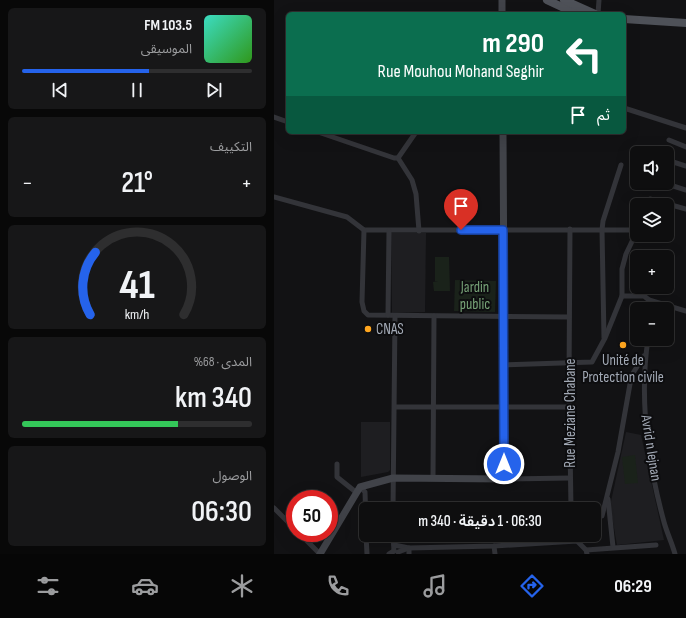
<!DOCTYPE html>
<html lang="ar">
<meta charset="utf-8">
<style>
:root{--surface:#0e0e0f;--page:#171718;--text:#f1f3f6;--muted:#9b9c9e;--line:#2e2e2f;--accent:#2563eb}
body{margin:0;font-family:"Sofia Sans Condensed","Noto Sans Arabic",sans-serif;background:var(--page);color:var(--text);direction:rtl;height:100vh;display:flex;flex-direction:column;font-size:15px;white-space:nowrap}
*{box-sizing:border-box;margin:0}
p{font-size:13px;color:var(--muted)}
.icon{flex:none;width:22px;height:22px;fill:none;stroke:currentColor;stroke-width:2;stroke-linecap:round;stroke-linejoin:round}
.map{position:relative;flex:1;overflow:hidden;direction:ltr}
.panel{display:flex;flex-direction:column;gap:8px;padding:8px;background:#080808;width:274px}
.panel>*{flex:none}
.guide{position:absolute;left:12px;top:12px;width:340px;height:122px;border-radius:6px;box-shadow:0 4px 16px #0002,0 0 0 1px var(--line);direction:rtl;background:#0b6e4f;color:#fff;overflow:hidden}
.controls{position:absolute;left:356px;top:146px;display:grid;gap:8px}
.controls a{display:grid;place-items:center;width:44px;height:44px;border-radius:6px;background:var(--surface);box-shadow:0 4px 16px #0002,0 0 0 1px var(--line);font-size:20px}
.speed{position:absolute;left:12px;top:490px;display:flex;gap:8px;font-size:20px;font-weight:700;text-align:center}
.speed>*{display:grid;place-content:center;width:52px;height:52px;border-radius:50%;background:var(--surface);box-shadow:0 4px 16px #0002,0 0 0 1px var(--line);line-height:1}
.speed .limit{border:6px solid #d22;background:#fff;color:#111}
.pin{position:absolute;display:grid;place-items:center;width:34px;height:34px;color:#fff;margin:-41px -17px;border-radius:50% 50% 50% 0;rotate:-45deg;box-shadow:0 0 4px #0007}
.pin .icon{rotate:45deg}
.me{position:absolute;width:44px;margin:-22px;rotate:0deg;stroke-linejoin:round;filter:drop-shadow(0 0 3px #0008)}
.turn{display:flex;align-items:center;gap:14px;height:84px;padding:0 16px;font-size:18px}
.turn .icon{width:52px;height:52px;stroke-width:2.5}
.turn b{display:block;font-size:28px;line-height:34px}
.then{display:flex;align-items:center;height:38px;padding:0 16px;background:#0003;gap:8px;font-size:15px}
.big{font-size:30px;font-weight:600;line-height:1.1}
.panel .tile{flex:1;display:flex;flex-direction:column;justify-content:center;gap:6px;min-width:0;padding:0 14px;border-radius:6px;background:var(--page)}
.panel .dial{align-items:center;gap:0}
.dial svg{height:104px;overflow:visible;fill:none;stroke:var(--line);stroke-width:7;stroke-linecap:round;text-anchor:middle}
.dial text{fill:var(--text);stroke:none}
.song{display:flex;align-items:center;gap:12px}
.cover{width:48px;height:48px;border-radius:6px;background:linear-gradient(135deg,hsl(170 70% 55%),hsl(110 70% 35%))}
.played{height:4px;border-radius:2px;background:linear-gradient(90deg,var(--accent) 55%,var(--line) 55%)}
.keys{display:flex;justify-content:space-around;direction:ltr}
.heat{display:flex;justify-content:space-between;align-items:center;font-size:22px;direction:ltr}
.charge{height:6px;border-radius:3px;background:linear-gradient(90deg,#34c759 68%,var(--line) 0)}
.trip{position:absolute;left:85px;top:502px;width:242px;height:40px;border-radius:6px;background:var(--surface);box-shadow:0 4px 16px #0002,0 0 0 1px var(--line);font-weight:600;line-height:40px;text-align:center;direction:rtl}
.dock{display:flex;height:64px;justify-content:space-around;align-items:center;background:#060606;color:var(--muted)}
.dock .icon{width:28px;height:28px}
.dock .current{color:var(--accent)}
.dock b{font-size:18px;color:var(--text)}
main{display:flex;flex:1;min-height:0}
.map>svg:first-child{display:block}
</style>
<main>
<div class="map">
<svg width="412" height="554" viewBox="0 0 412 554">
<rect width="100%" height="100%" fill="#121214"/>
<g fill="#1e1e21">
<path d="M117,233h35l-1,79 -33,1z"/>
<path d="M87,422h29v48l-2,2 -27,5z"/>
<path d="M352,432l15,3 23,105 -47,5 -7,-39z"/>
<path d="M125,535h48v7l-48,1z"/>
<path d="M210,535h83v4l-83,-1z"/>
</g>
<g fill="#1a221a">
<path d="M161,257h14l1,34h-16l-1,-9 5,-1h-3z"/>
<path d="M181,280l41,1 -1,31 -41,-1z"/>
<path d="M361,455l3,28 -13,1 -3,-27z"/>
</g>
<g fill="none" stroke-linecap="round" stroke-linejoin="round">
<g stroke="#333439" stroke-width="5">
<path d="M324,14l1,-14"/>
<path d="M350,108l62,20"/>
<path d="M0,117l14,5"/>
<path d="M44,132l76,26h4"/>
<path d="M142,132l-18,26 14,22 4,14 3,37"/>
<path d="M395,140l17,7"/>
<path d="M393,160l19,6"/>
<path d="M390,183l22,7"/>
<path d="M0,197l73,20 17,13h273"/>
<path d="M374,205l2,-6 36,10"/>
<path d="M296,229l-1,152 2,128"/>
<path d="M90,230l-2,72 2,9 4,4 201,2"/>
<path d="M348,296h22l5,4 2,9"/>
<path d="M375,300l37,11"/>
<path d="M114,315l1,-84"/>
<path d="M330,338l-2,-108 1,-9 18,-56"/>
<path d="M374,339c-9,60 0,124 16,183 3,11 8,21 11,32"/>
<path d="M230,365l88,-3 13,-24 17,-42v-27l4,-15 11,-23"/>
<path d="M121,407h174"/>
<path d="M63,464v13l20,16"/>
<path d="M159,478l1,-162"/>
<path d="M231,479l65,-1"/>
<path d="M86,487l5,5 1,31"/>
<path d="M334,499l5,48"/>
<path d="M0,508l21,21"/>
<path d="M119,509l2,-193"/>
<path d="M320,516h8l16,-64 12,-68 3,-11 11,-17"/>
<path d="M25,533l21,21"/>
<path d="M92,535l1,19"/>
<path d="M119,535l1,16"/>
<path d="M301,535l2,6"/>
<path d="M120,545l15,3v6"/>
<path d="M220,546l1,8"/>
<path d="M312,550l70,-5"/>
<path d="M124,552l11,-4 85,-2 83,-5 9,9 1,4"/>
<path d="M115,554l5,-3"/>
</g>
<g stroke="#414349" stroke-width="7">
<path d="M228,0v14"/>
<path d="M46,554l40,-67 33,-9 112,1 -2,-347"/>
</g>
<g stroke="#4e5158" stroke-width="8">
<path d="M273,0l28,13 12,1"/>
<path d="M290,0l31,14"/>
<path d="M350,19l62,4"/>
</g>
</g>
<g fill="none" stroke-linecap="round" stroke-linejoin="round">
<g stroke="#184099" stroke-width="10">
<path id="route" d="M187,230h42l1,234"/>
</g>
<use href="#route" stroke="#2563eb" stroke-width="7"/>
</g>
<g fill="#ffa61f" stroke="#0d0d0f" stroke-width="1.5">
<circle cx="94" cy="329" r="4"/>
<circle cx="349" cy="345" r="4"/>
</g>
<g text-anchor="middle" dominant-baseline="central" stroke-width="4" stroke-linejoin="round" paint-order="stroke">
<g font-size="15" fill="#77a277" stroke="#0d0d0f">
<text x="201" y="287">Jardin<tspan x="201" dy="17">public</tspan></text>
</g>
<g font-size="15" fill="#a2a9b5" stroke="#0d0d0f" text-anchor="start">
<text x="102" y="329">CNAS</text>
<text x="349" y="360" text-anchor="middle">Unité de<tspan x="349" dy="17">Protection civile</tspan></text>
</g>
<g font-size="15" fill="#a2a9b5" stroke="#0d0d0f">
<text transform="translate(296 413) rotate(-90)">Rue Meziane Chabane</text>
<text transform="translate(377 448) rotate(81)">Avrid n lejnan</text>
</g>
</g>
</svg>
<div class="controls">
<a><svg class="icon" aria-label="sound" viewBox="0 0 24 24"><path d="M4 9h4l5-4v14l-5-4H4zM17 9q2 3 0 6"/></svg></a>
<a><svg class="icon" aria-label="layers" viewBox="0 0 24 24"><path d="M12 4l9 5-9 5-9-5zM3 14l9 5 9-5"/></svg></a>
<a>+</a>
<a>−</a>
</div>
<div class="speed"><div class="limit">50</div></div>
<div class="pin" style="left:187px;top:230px;background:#d93025"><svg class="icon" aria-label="arrive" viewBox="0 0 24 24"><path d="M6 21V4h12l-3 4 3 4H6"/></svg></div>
<svg class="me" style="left:230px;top:464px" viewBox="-20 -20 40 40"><circle r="17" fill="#2563eb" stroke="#fff" stroke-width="3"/><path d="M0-11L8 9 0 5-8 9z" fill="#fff"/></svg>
<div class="trip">06:30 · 1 دقيقة · 340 m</div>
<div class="guide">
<div class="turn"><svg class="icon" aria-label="left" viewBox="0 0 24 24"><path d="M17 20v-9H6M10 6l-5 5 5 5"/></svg><div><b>290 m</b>Rue Mouhou Mohand Seghir</div></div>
<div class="then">ثم<svg class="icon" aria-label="arrive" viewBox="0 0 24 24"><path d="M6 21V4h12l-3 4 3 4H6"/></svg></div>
</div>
</div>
<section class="panel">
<div class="tile">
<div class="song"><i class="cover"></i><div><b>103.5 FM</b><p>الموسيقى</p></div></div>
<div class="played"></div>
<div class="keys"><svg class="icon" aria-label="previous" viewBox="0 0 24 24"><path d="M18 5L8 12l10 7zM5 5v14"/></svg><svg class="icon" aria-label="pause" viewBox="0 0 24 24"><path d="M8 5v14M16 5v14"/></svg><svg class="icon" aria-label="next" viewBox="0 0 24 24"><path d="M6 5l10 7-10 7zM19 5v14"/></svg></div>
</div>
<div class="tile"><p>التكييف</p>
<div class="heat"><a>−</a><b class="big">21°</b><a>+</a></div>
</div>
<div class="tile dial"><svg viewBox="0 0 100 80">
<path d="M14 69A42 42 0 1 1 86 69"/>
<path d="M14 69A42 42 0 0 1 18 21" stroke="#2563eb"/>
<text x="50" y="56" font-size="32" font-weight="700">41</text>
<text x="50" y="72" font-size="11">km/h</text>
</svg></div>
<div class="tile"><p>المدى · 68%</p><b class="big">340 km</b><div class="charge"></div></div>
<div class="tile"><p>الوصول</p><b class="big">06:30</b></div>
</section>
</main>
<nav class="dock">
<b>06:29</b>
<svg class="icon current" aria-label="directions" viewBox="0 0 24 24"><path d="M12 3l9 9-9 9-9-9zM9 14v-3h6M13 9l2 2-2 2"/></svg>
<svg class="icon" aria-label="music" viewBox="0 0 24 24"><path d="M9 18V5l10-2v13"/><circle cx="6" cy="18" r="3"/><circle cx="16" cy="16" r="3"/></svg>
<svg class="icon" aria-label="phone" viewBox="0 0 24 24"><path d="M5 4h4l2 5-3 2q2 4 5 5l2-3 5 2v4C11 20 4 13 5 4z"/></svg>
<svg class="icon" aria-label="climate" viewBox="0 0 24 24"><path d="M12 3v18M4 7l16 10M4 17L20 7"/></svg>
<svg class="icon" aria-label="car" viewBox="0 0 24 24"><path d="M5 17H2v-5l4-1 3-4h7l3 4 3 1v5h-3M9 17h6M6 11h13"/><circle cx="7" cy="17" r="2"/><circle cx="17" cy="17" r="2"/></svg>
<svg class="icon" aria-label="filters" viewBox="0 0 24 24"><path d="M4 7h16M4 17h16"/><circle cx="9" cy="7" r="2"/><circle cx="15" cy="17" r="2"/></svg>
</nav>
